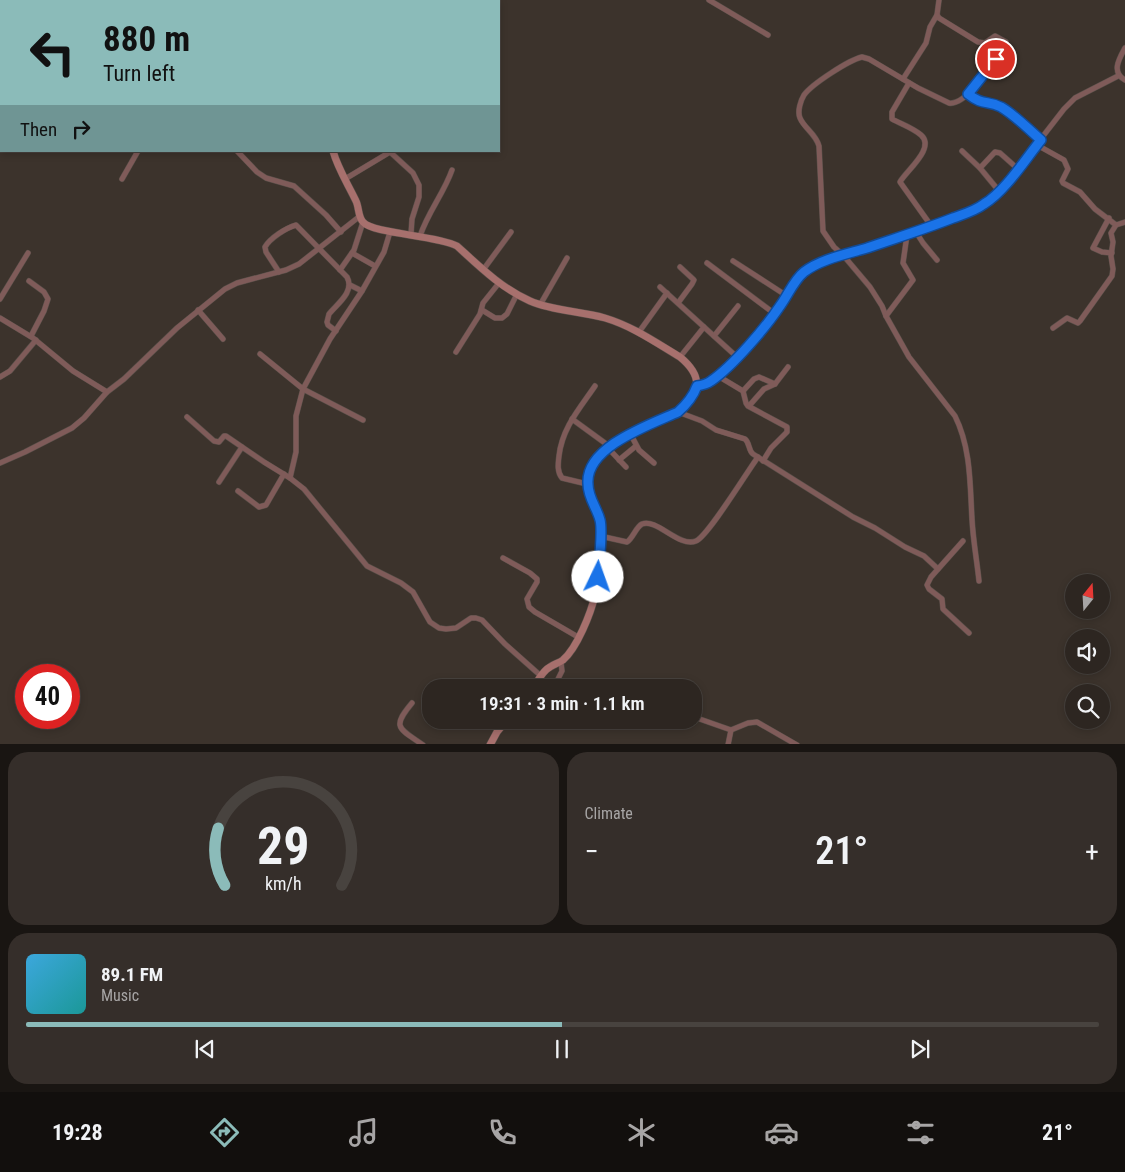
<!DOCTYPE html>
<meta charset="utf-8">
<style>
:root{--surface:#2d2621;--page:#352e2a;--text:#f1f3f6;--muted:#a7a5a5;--line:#48433f;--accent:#8bbbb9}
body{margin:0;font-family:"Roboto Condensed",sans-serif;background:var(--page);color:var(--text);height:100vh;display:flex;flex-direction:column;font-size:19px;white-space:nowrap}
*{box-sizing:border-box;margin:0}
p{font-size:16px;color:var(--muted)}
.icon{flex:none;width:28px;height:28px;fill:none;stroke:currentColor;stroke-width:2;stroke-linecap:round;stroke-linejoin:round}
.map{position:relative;height:744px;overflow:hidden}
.panel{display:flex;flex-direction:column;gap:8px;padding:8px;background:#191512;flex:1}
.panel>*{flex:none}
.hud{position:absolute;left:0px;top:0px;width:500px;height:152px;box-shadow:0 2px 8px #0003,0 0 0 1px var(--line);background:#8bbbb9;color:#111;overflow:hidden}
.needle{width:32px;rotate:18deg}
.buttons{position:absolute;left:1065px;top:574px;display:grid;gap:10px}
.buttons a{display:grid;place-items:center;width:45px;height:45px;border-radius:50%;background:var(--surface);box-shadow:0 2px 8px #0003,0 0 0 1px var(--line);font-size:25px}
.speed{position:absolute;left:15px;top:664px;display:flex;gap:10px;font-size:25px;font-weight:700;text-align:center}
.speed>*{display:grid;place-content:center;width:65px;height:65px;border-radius:50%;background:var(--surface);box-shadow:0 2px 8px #0003,0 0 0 1px var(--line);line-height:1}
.speed .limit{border:8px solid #d22;background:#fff;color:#111}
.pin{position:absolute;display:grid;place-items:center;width:42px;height:42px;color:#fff;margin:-21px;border:2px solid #fff;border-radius:50%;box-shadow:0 1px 5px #0007}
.me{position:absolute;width:55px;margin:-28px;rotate:3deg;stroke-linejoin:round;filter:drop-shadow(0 0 4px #0008)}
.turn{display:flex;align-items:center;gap:18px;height:105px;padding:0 20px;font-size:22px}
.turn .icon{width:65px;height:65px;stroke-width:2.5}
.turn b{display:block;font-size:35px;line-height:42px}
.then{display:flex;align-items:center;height:48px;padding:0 20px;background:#0003;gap:10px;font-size:19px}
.big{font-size:38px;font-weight:600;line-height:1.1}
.panel .tile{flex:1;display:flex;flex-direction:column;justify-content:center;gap:8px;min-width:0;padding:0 18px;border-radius:20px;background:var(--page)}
.panel .dial{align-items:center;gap:0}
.dial svg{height:130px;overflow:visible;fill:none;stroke:var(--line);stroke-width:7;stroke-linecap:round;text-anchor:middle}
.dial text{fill:var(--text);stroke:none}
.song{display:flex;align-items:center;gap:15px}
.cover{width:60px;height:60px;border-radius:8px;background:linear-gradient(135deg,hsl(200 70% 55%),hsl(180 70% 35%))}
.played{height:5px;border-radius:2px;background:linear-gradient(90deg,var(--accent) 50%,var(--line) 50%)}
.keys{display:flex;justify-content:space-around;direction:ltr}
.heat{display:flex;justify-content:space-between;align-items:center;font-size:28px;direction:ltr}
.panel .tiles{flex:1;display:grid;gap:8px;grid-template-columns:1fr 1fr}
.tile:last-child{grid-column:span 2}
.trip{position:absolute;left:422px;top:679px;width:280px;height:50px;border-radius:20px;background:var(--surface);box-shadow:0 2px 8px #0003,0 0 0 1px var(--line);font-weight:600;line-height:50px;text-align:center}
.tabs{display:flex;height:80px;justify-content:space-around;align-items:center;background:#120f0d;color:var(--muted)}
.tabs .icon{width:35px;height:35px}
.tabs .on{color:var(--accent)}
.tabs b{font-size:22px;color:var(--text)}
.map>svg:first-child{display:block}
</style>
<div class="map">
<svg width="1125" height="745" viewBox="0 0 1125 745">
<rect width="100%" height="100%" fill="#3c332c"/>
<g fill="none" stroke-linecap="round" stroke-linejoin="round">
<g stroke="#584f49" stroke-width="6">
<g id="street">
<path d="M110,0l2,1"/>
<path d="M150,0l1,1"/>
<path d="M286,0l1,1"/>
<path d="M325,0l1,1"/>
<path d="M394,0l1,1"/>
<path d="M709,0l59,35"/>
<path d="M939,0l-2,15 2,3 39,24 7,1 10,-7 11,6v5c-10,13 -39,59 -57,56l-31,-15 -49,-29 -7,-2c-13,3 -50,27 -58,38 -3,5 -7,16 -4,23 4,10 16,16 19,28l4,85 11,16 9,8 27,32 12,19 4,10 23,41 46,59c16,32 15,69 17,103 1,21 5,42 7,62"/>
<path d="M72,1v-1"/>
<path d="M144,1l1,-1"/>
<path d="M320,1l1,-1"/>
<path d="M1125,48c-6,11 -14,24 0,32"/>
<path d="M903,79l23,-36 4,-16 7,-12"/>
<path d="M909,83l-17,29v7c9,5 21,9 29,16 15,13 -15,36 -21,47l32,45"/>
<path d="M968,94l12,9 21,4 40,33"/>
<path d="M1037,145l27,15 4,9 -6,12 1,2 17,9 15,17 21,16"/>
<path d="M237,151l20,21 9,6 28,8 32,29 15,17"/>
<path d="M389,151l24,22 6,12v12l-7,22 -1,15"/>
<path d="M962,151l18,17 19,23"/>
<path d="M980,168l15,-16 5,1 18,16"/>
<path d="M122,179l16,-28"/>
<path d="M345,179l45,-27"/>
<path d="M1109,218l-16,30 9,4 10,1"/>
<path d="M916,232l7,11 14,17"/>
<path d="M420,236c8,-24 24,-43 32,-66"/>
<path d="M352,253l23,13"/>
<path d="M733,261l54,35"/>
<path d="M707,263l68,51"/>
<path d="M340,270l14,-20 9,-28"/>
<path d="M483,270l28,-38"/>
<path d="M279,272l-13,-20 -1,-5c5,-9 21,-19 31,-22l51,52c8,15 -10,27 -18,37l-2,8 1,3 8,6"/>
<path d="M29,281l15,11 4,7 -4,12 -13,25"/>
<path d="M350,285l12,6"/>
<path d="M660,287l77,70"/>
<path d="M0,299l28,-46"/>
<path d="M678,303l14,-19 2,-4 -14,-13"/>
<path d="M540,305l27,-47"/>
<path d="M198,310l25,29"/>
<path d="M482,310l13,8h7l5,-4 10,-20"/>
<path d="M886,316l27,-36 -10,-17 4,-28"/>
<path d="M0,318l33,20 40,33 34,21"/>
<path d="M1053,328l14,-10 11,5 2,-2 32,-45 1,-7 -2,-13 2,-14 -2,-9 5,-8 9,-3"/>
<path d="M639,332l28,-39"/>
<path d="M714,336l24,-30"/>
<path d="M456,352l24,-38 3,-11 16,-20"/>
<path d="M260,354l43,35 60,31"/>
<path d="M680,357l24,-30"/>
<path d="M718,376l25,15 3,12 2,3 39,21v5l-16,16 -8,13"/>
<path d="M0,377l10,-6 26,-31"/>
<path d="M697,385h7l7,-3 26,-25 41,-47 21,-34 14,-10 119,-39 41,-16 13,-7 23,-24 55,-71 11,-11 43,-22"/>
<path d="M743,391l11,-12 5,-2 16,7"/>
<path d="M749,406l15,-17 11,-5 13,-17"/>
<path d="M678,412l24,9 14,9 29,9c5,4 3,11 8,15l100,63 22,11 30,19 19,9 14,13"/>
<path d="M187,417l27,24 5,1 5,-6h2l38,26 26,16 14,11 63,77 34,17 12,9 17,30 9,6 7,1 10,-1 15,-10h5l6,2 23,24 36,32"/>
<path d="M572,419l37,27"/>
<path d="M631,435l8,15 15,13"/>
<path d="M607,447l19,20"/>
<path d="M619,460l17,-14"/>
<path d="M0,463l25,-11 47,-24 12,-10 23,-26 17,-13 53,-51 48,-39 12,-6 49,-13 13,-6 61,-48"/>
<path d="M290,478l6,-26v-36l7,-27 27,-50 32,-48 22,-39 6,-20"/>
<path d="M219,482l23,-35"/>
<path d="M587,484l-25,-6c-5,-6 -4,-14 -3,-22 3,-28 21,-48 36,-70"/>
<path d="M238,491l21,16 7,-2 18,-31"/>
<path d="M600,536l27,6c6,-4 9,-15 15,-18 15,-6 37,24 54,17 12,-5 51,-69 62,-84"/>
<path d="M963,541l-32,36 -4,8 2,4 13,10 1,10 26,24"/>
<path d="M503,558l27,15 7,6v3l-10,17 2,8 6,5 43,25"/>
<path d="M559,688l-3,-5 6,-12 -1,-9"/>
<path d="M412,703c-21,25 -13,25 11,42"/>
<path d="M694,717l37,13 17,-7 9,-1 40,23"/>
<path d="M644,720l10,3 6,-3"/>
<path d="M728,745l3,-15"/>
</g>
</g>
<g stroke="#584f49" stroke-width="8">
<g id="secondary">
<path d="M376,1l2,-1"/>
<path d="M333,151c5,18 15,33 23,50 3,6 2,16 7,21 10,12 73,13 94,24 22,20 44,42 73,55 23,10 50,10 75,17 27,8 50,24 75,39 23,19 22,36 -2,55 -25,11 -58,23 -78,41 -17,15 -14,38 -5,56 2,5 6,9 6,14 1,24 -1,50 -6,72 -4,18 -18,53 -32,65 -4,3 -9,4 -13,7 -8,4 -12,14 -17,21"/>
<path d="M490,745l7,-13 10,-12"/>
</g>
</g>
<use href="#street" stroke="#7f5b59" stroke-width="5"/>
<use href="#secondary" stroke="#a7706d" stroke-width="7"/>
</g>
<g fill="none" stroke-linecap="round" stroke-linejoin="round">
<g stroke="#114b97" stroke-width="12">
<path id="route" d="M598,577c1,-13 5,-46 2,-57 -3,-12 -12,-22 -12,-36 -3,-37 61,-59 90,-72 9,-8 15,-15 19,-26 6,-1 10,-2 14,-5 22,-15 55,-54 69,-75 8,-11 14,-26 24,-34 17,-13 43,-18 63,-24 29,-10 58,-19 86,-30 11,-4 22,-7 31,-14 19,-11 39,-41 53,-59l4,-5c-13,-11 -26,-25 -40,-33 -14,-7 -18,-1 -33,-13l28,-35"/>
</g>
<use href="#route" stroke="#1a73e8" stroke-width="9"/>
</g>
</svg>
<div class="buttons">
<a><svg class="needle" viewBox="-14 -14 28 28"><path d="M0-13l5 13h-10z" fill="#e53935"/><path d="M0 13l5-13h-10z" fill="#a7a5a5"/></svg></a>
<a><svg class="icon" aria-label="sound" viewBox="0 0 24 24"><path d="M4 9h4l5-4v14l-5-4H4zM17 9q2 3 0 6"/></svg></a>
<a><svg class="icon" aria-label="search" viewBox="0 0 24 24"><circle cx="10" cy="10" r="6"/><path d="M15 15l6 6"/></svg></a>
</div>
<div class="speed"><div class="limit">40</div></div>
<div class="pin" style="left:996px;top:59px;background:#d93025"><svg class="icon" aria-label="arrive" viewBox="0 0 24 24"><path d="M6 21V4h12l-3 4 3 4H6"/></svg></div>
<svg class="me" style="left:598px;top:577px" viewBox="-20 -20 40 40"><circle r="19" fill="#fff"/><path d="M0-13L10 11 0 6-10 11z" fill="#1a73e8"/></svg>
<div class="trip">19:31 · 3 min · 1.1 km</div>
<div class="hud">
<div class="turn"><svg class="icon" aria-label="left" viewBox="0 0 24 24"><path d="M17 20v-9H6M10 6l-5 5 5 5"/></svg><div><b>880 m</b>Turn left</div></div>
<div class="then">Then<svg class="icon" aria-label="right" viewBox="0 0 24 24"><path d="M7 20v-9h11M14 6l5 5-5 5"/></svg></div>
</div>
</div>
<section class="panel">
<div class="tiles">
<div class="tile dial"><svg viewBox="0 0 100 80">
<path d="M14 69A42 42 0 1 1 86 69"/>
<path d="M14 69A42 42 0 0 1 10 34" stroke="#8bbbb9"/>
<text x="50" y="56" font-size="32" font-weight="700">29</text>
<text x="50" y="72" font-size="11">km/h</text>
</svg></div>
<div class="tile"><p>Climate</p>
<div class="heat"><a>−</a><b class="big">21°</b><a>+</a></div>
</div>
<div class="tile">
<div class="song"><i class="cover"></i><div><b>89.1 FM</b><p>Music</p></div></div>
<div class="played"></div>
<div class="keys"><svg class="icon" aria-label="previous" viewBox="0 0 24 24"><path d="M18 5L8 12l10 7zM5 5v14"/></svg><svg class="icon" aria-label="pause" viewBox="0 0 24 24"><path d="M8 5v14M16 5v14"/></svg><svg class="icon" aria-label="next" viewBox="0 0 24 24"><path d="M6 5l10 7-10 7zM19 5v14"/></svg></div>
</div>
</div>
</section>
<nav class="tabs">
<b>19:28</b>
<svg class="icon on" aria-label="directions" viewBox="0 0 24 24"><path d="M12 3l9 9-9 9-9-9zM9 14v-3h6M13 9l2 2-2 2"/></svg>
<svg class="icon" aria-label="music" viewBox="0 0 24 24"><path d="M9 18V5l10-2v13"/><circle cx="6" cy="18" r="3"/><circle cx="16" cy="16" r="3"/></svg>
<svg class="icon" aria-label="phone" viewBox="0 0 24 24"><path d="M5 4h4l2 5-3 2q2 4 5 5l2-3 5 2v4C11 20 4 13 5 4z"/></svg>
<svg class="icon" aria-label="climate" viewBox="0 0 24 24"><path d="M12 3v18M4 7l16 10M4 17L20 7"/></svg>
<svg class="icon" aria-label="car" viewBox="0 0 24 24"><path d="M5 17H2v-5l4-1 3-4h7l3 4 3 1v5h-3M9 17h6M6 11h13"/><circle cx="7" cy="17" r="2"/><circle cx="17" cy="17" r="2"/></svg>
<svg class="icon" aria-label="filters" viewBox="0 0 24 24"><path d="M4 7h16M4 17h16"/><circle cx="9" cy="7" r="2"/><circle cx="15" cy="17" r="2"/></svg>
<b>21°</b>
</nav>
